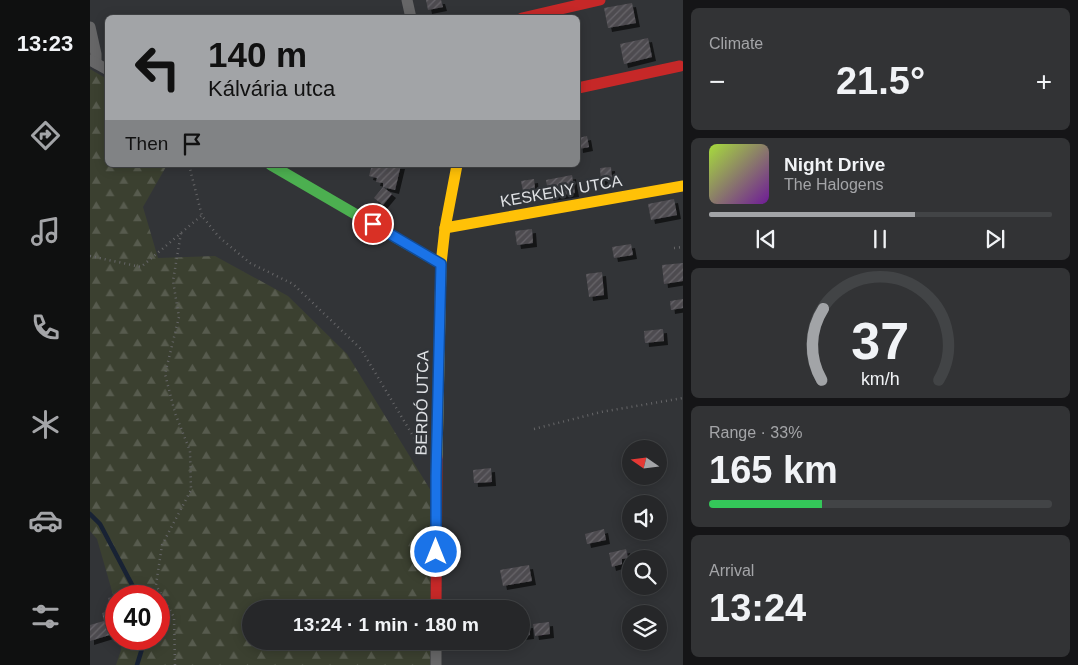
<!DOCTYPE html>
<meta charset="utf-8">
<style>
:root{--surface:#262729;--page:#323335;--text:#f1f3f6;--muted:#a4a5a8;--line:#424446;--accent:#a2a4a7}
body{margin:0;font-family:Helvetica,sans-serif;background:var(--page);color:var(--text);height:100vh;display:flex;flex-direction:column;font-size:19px;white-space:nowrap}
*{box-sizing:border-box;margin:0}
p{font-size:16px;color:var(--muted)}
.icon{flex:none;width:28px;height:28px;fill:none;stroke:currentColor;stroke-width:2;stroke-linecap:round;stroke-linejoin:round}
.map{position:relative;flex:1;overflow:hidden}
.sheet{display:flex;flex-direction:column;gap:8px;padding:8px;background:#151517;width:395px}
.sheet>*{flex:none}
.top-card{position:absolute;left:15px;top:15px;width:475px;height:152px;border-radius:8px;box-shadow:0 2px 12px #0003,0 0 0 1px var(--line);background:#a2a4a7;color:#111;overflow:hidden}
.needle{width:32px;rotate:284deg}
.tools{position:absolute;left:532px;top:440px;display:grid;gap:10px}
.tools a{display:grid;place-items:center;width:45px;height:45px;border-radius:50%;background:var(--surface);box-shadow:0 2px 12px #0003,0 0 0 1px var(--line);font-size:25px}
.speed{position:absolute;left:15px;top:585px;display:flex;gap:10px;font-size:25px;font-weight:700;text-align:center}
.speed>*{display:grid;place-content:center;width:65px;height:65px;border-radius:50%;background:var(--surface);box-shadow:0 2px 12px #0003,0 0 0 1px var(--line);line-height:1}
.speed .limit{border:8px solid #d22;background:#fff;color:#111}
.pin{position:absolute;display:grid;place-items:center;width:42px;height:42px;color:#fff;margin:-21px;border:2px solid #fff;border-radius:50%;box-shadow:0 1px 5px #0007}
.me{position:absolute;width:55px;margin:-28px;rotate:0deg;stroke-linejoin:round;filter:drop-shadow(0 0 4px #0008)}
.turn{display:flex;align-items:center;gap:18px;height:105px;padding:0 20px;font-size:22px}
.turn .icon{width:65px;height:65px;stroke-width:2.5}
.turn b{display:block;font-size:35px;line-height:42px}
.then{display:flex;align-items:center;height:48px;padding:0 20px;background:#0003;gap:10px;font-size:19px}
.big{font-size:38px;font-weight:700;line-height:1.1}
.sheet .tile{flex:1;display:flex;flex-direction:column;justify-content:center;gap:8px;min-width:0;padding:0 18px;border-radius:8px;background:var(--page)}
.sheet .dial{align-items:center;gap:0}
.dial svg{height:130px;overflow:visible;fill:none;stroke:var(--line);stroke-width:7;stroke-linecap:round;text-anchor:middle}
.dial text{fill:var(--text);stroke:none}
.song{display:flex;align-items:center;gap:15px}
.cover{width:60px;height:60px;border-radius:8px;background:linear-gradient(135deg,hsl(80 70% 55%),hsl(280 70% 35%))}
.played{height:5px;border-radius:2px;background:linear-gradient(90deg,var(--accent) 60%,var(--line) 60%)}
.keys{display:flex;justify-content:space-around;direction:ltr}
.heat{display:flex;justify-content:space-between;align-items:center;font-size:28px;direction:ltr}
.charge{height:8px;border-radius:4px;background:linear-gradient(90deg,#34c759 33%,var(--line) 0)}
.trip{position:absolute;left:152px;top:600px;width:288px;height:50px;border-radius:25px;background:var(--surface);box-shadow:0 2px 12px #0003,0 0 0 1px var(--line);font-weight:700;line-height:50px;text-align:center}
main{display:flex;flex:1;min-height:0}
.dock{display:flex;flex-direction:column;width:90px;justify-content:space-around;align-items:center;background:#0f1010;color:var(--muted)}
.dock .icon{width:35px;height:35px}
.dock .selected{color:var(--accent)}
.dock b{font-size:22px;color:var(--text)}
.map>svg:first-child{display:block}
</style>
<main>
<nav class="dock">
<b>13:23</b>
<svg class="icon selected" aria-label="directions" viewBox="0 0 24 24"><path d="M12 3l9 9-9 9-9-9zM9 14v-3h6M13 9l2 2-2 2"/></svg>
<svg class="icon" aria-label="music" viewBox="0 0 24 24"><path d="M9 18V5l10-2v13"/><circle cx="6" cy="18" r="3"/><circle cx="16" cy="16" r="3"/></svg>
<svg class="icon" aria-label="phone" viewBox="0 0 24 24"><path d="M5 4h4l2 5-3 2q2 4 5 5l2-3 5 2v4C11 20 4 13 5 4z"/></svg>
<svg class="icon" aria-label="climate" viewBox="0 0 24 24"><path d="M12 3v18M4 7l16 10M4 17L20 7"/></svg>
<svg class="icon" aria-label="car" viewBox="0 0 24 24"><path d="M5 17H2v-5l4-1 3-4h7l3 4 3 1v5h-3M9 17h6M6 11h13"/><circle cx="7" cy="17" r="2"/><circle cx="17" cy="17" r="2"/></svg>
<svg class="icon" aria-label="filters" viewBox="0 0 24 24"><path d="M4 7h16M4 17h16"/><circle cx="9" cy="7" r="2"/><circle cx="15" cy="17" r="2"/></svg>
</nav>
<div class="map">
<svg width="593" height="665" viewBox="0 0 593 665">
<defs>
<pattern id="forest-firs" width="22" height="20" patternUnits="userSpaceOnUse" patternTransform="scale(1.25)"><rect width="22" height="20" fill="#3b4030"/><path d="M5 1l3.5 6h-7zM16 11l3.5 6h-7z" fill="#575b4e"/></pattern>
<pattern id="building-hatch" width="6" height="6" patternUnits="userSpaceOnUse" patternTransform="scale(1.25)"><rect width="6" height="6" fill="#4e4b50"/><path d="M-1 1l2-2M0 6l6-6M5 7l2-2" fill="none" stroke="#676569"/></pattern>
<filter id="shadow"><feDropShadow dx="4" dy="4" stdDeviation="0" flood-color="#0009"/></filter>
</defs>
<rect width="100%" height="100%" fill="#323437"/>
<path fill="url(#forest-firs)" d="M0,69l17,10 1,86h59l-24,42 15,51 57,-2 73,40 59,58 84,137 -1,118h-179v32h179v24h-314l5,-15 1,-11h37v-43h-43v9l-19,-66 -7,-8z"/>
<g fill="none" stroke-linecap="round" stroke-linejoin="round">
<g stroke="#182234" stroke-width="4.5">
<path d="M0,514l10,10 38,72"/>
<path d="M47,665l8,-26"/>
</g>
</g>
<g fill="url(#building-hatch)" filter="url(#shadow)">
<path d="M336,0h15l2,7 -15,3z"/>
<path d="M542,3l4,20 -28,5 -4,-20z"/>
<path d="M558,38l4,19 -28,7 -4,-20z"/>
<path d="M497,136l2,11 -10,2 -1,-11z"/>
<path d="M282,165h29l-6,25 -12,-3v-4l-7,-1 1,-4 -8,-2z"/>
<path d="M521,167l1,13 -11,1 -1,-13z"/>
<path d="M482,175l3,18 -26,4 -3,-17z"/>
<path d="M444,179l1,10 -12,2 -2,-10z"/>
<path d="M293,187l9,7 -9,11 -9,-7z"/>
<path d="M584,199l3,16 -26,5 -3,-16z"/>
<path d="M442,229l1,14 -16,2 -2,-14z"/>
<path d="M541,244l2,11 -19,3 -2,-11z"/>
<path d="M593,263v18l-19,3 -2,-19z"/>
<path d="M512,272l2,23 -15,2 -3,-23z"/>
<path d="M593,299v9l-12,2 -1,-9z"/>
<path d="M573,329l1,12 -19,2 -1,-12z"/>
<path d="M401,468l1,14 -18,1 -1,-13z"/>
<path d="M514,529l2,11 -19,4 -2,-10z"/>
<path d="M536,549l2,9 -6,1v5l-10,3 -3,-14z"/>
<path d="M439,565l3,16 -29,5 -3,-16z"/>
<path d="M26,596v37l-26,8v-16l14,-4 -2,-8 10,-3 -4,-12z"/>
<path d="M459,622l1,12 -15,2 -2,-12z"/>
<path d="M439,624l1,11 -9,1v-11z"/>
</g>
<g fill="none" stroke-linecap="round" stroke-linejoin="round">
<g stroke="#666668" stroke-width="2.5" stroke-dasharray="1 4" stroke-linecap="butt">
<path d="M99,165l13,51 17,21 31,26 43,21 68,65 61,102"/>
<path d="M584,248l9,-1"/>
<path d="M0,256l51,11 60,-51"/>
<path d="M444,429l67,-17 82,-14"/>
<path d="M85,665l-1,-48 -18,-32 6,-40 29,-55 -1,-39 -15,-38 -10,-39 14,-57 -6,-36 8,-48"/>
</g>
<g stroke="#666667" stroke-width="11">
<path d="M317,0l4,18"/>
<path d="M0,27l6,27v9"/>
<path d="M0,60l18,10"/>
<path d="M346,665v-24"/>
</g>
<path stroke="#4caf50" stroke-width="11" d="M181,165l170,99"/>
<g stroke="#ffc107" stroke-width="11">
<path d="M355,228l238,-42"/>
<path d="M347,457l4,-193 4,-36 12,-63"/>
</g>
<g stroke="#c62828" stroke-width="11">
<path d="M432,18l78,-18"/>
<path d="M488,88l102,-22"/>
<path d="M346,609l1,-152"/>
</g>
</g>
<g fill="none" stroke-linecap="round" stroke-linejoin="round">
<g stroke="#114b97" stroke-width="12">
<path id="route" d="M283,224l68,40 -5,212v76"/>
</g>
<use href="#route" stroke="#1a73e8" stroke-width="9"/>
</g>
<g text-anchor="middle" dominant-baseline="central" stroke-width="5" stroke-linejoin="round" paint-order="stroke">
<g font-size="16" fill="#dfe1e4" stroke="#313438">
<text transform="translate(471 191) rotate(-10)">KESKENY UTCA</text>
<text transform="translate(332 403) rotate(-89)">BERDÓ UTCA</text>
</g>
</g>
</svg>
<div class="tools">
<a><svg class="needle" viewBox="-14 -14 28 28"><path d="M0-13l5 13h-10z" fill="#e53935"/><path d="M0 13l5-13h-10z" fill="#a4a5a8"/></svg></a>
<a><svg class="icon" aria-label="sound" viewBox="0 0 24 24"><path d="M4 9h4l5-4v14l-5-4H4zM17 9q2 3 0 6"/></svg></a>
<a><svg class="icon" aria-label="search" viewBox="0 0 24 24"><circle cx="10" cy="10" r="6"/><path d="M15 15l6 6"/></svg></a>
<a><svg class="icon" aria-label="layers" viewBox="0 0 24 24"><path d="M12 4l9 5-9 5-9-5zM3 14l9 5 9-5"/></svg></a>
</div>
<div class="speed"><div class="limit">40</div></div>
<div class="pin" style="left:283px;top:224px;background:#d93025"><svg class="icon" aria-label="arrive" viewBox="0 0 24 24"><path d="M6 21V4h12l-3 4 3 4H6"/></svg></div>
<svg class="me" style="left:346px;top:552px" viewBox="-20 -20 40 40"><circle r="17" fill="#1a73e8" stroke="#fff" stroke-width="3"/><path d="M0-11L8 9 0 5-8 9z" fill="#fff"/></svg>
<div class="trip">13:24 · 1 min · 180 m</div>
<div class="top-card">
<div class="turn"><svg class="icon" aria-label="left" viewBox="0 0 24 24"><path d="M17 20v-9H6M10 6l-5 5 5 5"/></svg><div><b>140 m</b>Kálvária utca</div></div>
<div class="then">Then<svg class="icon" aria-label="arrive" viewBox="0 0 24 24"><path d="M6 21V4h12l-3 4 3 4H6"/></svg></div>
</div>
</div>
<section class="sheet">
<div class="tile"><p>Climate</p>
<div class="heat"><a>−</a><b class="big">21.5°</b><a>+</a></div>
</div>
<div class="tile">
<div class="song"><i class="cover"></i><div><b>Night Drive</b><p>The Halogens</p></div></div>
<div class="played"></div>
<div class="keys"><svg class="icon" aria-label="previous" viewBox="0 0 24 24"><path d="M18 5L8 12l10 7zM5 5v14"/></svg><svg class="icon" aria-label="pause" viewBox="0 0 24 24"><path d="M8 5v14M16 5v14"/></svg><svg class="icon" aria-label="next" viewBox="0 0 24 24"><path d="M6 5l10 7-10 7zM19 5v14"/></svg></div>
</div>
<div class="tile dial"><svg viewBox="0 0 100 80">
<path d="M14 69A42 42 0 1 1 86 69"/>
<path d="M14 69A42 42 0 0 1 15 25" stroke="#a2a4a7"/>
<text x="50" y="56" font-size="32" font-weight="700">37</text>
<text x="50" y="72" font-size="11">km/h</text>
</svg></div>
<div class="tile"><p>Range · 33%</p><b class="big">165 km</b><div class="charge"></div></div>
<div class="tile"><p>Arrival</p><b class="big">13:24</b></div>
</section>
</main>
